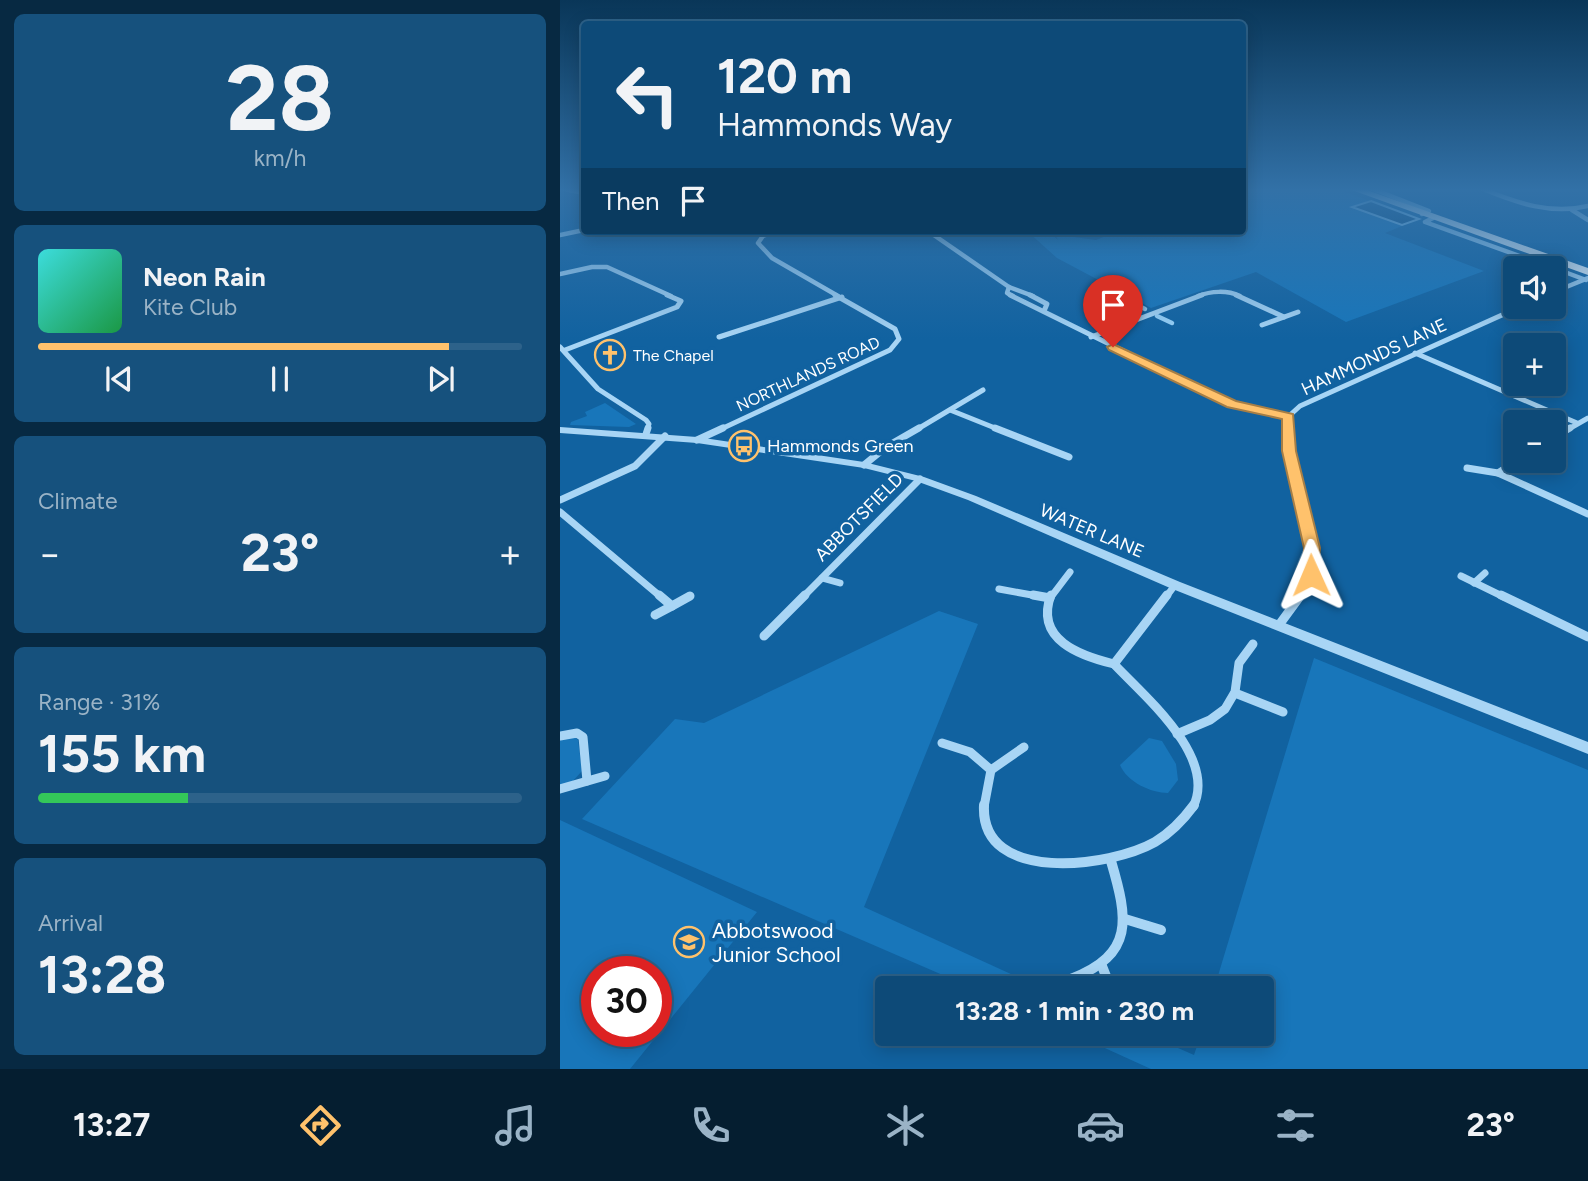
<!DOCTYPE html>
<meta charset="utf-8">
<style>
:root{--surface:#0d4a78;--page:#16517d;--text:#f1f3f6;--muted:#9ab3c6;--line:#2d628a;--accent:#ffc26c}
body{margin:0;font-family:Figtree,sans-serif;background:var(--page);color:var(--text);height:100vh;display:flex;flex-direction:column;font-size:26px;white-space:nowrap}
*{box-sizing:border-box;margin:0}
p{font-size:23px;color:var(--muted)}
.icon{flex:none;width:38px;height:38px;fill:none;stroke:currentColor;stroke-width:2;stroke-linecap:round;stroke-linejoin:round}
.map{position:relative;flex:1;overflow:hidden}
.sheet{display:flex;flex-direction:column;gap:14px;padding:14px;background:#072942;width:560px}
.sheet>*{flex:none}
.guide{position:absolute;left:21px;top:21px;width:665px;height:214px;border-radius:7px;box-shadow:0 4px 18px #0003,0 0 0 2px var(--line);background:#0d4a78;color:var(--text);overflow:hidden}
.controls{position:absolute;left:943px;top:256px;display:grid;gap:14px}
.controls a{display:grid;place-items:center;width:63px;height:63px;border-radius:7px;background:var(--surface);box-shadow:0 4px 18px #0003,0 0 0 2px var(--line);font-size:35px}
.speed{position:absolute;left:21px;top:956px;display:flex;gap:14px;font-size:35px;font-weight:700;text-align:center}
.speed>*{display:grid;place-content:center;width:91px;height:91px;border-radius:50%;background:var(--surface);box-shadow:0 4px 18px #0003,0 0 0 2px var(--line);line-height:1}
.speed .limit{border:10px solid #d22;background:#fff;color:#111}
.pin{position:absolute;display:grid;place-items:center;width:60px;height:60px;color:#fff;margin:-72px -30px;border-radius:50% 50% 50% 0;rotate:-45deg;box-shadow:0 0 7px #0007}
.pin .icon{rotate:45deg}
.me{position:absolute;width:77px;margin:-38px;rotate:359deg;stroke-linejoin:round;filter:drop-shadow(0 0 5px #0008)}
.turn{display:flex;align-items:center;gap:24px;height:147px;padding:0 21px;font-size:32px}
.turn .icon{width:91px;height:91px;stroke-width:2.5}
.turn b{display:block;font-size:49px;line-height:60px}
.then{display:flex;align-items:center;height:66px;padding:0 21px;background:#0003;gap:14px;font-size:26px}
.big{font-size:52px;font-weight:700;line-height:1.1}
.sheet .widget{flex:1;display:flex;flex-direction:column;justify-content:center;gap:10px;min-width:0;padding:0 24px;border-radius:10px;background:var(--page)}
.sheet .dial{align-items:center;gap:0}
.dial b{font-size:91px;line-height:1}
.song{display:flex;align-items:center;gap:21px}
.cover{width:84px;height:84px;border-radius:10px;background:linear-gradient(135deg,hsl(180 70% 55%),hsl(140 70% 35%))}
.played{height:7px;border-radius:4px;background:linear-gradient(90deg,var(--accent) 85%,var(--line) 85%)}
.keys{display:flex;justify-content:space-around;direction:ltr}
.heat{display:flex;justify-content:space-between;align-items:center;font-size:38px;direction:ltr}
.charge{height:10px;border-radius:5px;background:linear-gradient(90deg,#34c759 31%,var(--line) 0)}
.trip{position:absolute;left:315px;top:976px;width:399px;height:70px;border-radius:7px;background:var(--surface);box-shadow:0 4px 18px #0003,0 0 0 2px var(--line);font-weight:700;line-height:70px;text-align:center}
.menu{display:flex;height:112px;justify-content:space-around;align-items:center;background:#051e30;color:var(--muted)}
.menu .icon{width:49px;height:49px}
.menu .selected{color:var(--accent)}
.menu b{font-size:32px;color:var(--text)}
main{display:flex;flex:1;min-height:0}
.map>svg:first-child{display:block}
</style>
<main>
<section class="sheet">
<div class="widget dial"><b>28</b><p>km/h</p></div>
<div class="widget">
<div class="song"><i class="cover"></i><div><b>Neon Rain</b><p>Kite Club</p></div></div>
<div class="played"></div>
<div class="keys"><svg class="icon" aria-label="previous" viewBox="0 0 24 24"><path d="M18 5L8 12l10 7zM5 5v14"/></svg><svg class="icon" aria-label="pause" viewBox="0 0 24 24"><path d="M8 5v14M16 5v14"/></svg><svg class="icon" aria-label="next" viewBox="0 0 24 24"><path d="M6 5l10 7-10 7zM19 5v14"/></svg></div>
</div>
<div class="widget"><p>Climate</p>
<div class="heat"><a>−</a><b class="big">23°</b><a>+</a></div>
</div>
<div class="widget"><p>Range · 31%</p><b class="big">155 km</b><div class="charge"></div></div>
<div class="widget"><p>Arrival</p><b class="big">13:28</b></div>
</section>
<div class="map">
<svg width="1028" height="1069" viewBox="0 0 1028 1069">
<rect width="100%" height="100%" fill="#1162a0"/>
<g fill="#1876ba" fill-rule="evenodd">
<path d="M683,189h94l82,30 -34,14 99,38 -138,51 -90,-50 -105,36 -94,-50 -30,-27h21l10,9 -5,-9h17l4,6 22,3 10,-4 1,-5h41l1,4 2,-4h91z"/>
<path d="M45,403l31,21 -7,3 -59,-2 1,-3 16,-6 -2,-4z"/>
<path d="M379,611l39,13 -114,283 180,82h-69l-393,-170 93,-100 29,4z"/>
<path d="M754,658l274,112v299h-437l-77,-35h72l48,21 7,-21h61v-45h-48z"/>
<path d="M15,737l3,3 4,31 -10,11 -12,3v-45z"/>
<path d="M589,738l13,3 14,23 2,16 -10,13c-17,0 -41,-11 -48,-28z"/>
<path d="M0,820l197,92 -127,157h-70zM37,971h59v60h-59z"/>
</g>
<path fill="#0a497b" stroke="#9ad2f8" stroke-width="2" d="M811,201l48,18 -17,6 -50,-18z"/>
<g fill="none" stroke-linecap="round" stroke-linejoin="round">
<path stroke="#9ad2f8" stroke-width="3.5" d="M544,288l16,8"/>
<g stroke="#9ad2f8" stroke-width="4.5">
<path d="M557,295l28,14"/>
<path d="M597,316l15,7"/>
</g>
<g stroke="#a8d5f5" stroke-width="4.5">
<path d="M5,189l19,4"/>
<path d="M813,189l56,22 -7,3"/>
<path d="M923,189c34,14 68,26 105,17"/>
<path d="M1012,210l16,10"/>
<path d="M873,218l-8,4 128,46"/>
<path d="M217,231l-14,5 -5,7 14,15 66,38"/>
<path d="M368,231l81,56 24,9"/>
<path d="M0,235l24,-5"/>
<path d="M994,268l32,12"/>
<path d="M0,274l32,-7h15l64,29"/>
<path d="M449,287l-2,6 6,3"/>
<path d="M994,292l34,-14"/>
<path d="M638,296c13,-5 29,-6 42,0"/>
</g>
<g stroke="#a8d5f5" stroke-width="5">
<path d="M450,295l221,109 58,12"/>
<path d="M470,295l17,9 -3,7"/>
<path d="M676,295l48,22"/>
<path d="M702,325l36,-13"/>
<path d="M159,337l123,-40"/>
<path d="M531,337l111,-42"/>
<path d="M0,347l38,42 48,31 3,4 -2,6"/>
<path d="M5,350l112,-43 4,-6 -14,-6"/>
<path d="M855,353l162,70"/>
<path d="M390,410l50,20"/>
<path d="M159,430l171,-80 9,-11 -4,-10 -60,-34"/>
<path d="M356,430l67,-40"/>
<path d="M728,430l1,-14 11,-10 222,-100"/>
<path d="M1007,430l21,-12"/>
</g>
<g stroke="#a8d5f5" stroke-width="7">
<path d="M435,428l74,29"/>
<path d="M728,428c-4,58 47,113 12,169"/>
<path d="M86,434l2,-6"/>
<path d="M994,437l16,-9"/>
<path d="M137,440l26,-12"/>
<path d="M958,460l-20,13 90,41"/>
<path d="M304,465l22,-18 33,-19"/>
<path d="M907,468l31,5"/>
<path d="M0,500l75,-34 30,-30"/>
<path d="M0,512l101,85"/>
<path d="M901,576l43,21"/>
<path d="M262,578l18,5"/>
<path d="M914,583l11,-10"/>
<path d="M439,589l44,8"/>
<path d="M243,597l117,-118"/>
<path d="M491,597l19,-25"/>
<path d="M606,597l9,-12"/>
</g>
<g stroke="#a8d5f5" stroke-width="9">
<path d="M99,595l13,11 18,-10"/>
<path d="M473,595l17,3"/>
<path d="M491,595c-17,45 30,61 63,69"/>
<path d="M607,595l-53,69c30,32 104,93 79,143"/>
<path d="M941,595l87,42"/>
<path d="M95,615l17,-9"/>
<path d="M719,625l22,-30"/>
<path d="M204,636l41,-41"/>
<path d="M675,693l48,19"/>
<path d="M617,734l33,-14 15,-11 10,-17 4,-29 14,-19"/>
<path d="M0,736l17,-3 6,4 4,44"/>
<path d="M382,743l28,9 21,18 -7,37"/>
<path d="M431,770l33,-23"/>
<path d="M0,789l45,-13"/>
</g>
<g stroke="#a8d5f5" stroke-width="10">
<path d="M424,805c-4,80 127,62 171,37 17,-10 28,-22 39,-37"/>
<path d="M565,919l36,11"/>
<path d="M542,966l9,23"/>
<path d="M511,979c64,-25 57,-60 40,-118"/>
</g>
<path fill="#a8d5f5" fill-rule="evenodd" d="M0,427l137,10 167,25 60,15 52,19 204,86 408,160v12l-418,-166 -202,-88 -52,-19 -52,-13 -167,-25 -137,-10z"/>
<path fill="#f6fbff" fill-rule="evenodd" d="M789,189h15l224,79v7z"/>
</g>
<linearGradient id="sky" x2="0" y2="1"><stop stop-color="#093658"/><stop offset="0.56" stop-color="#3271a7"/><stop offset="1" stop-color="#3271a7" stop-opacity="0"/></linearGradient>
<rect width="1028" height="339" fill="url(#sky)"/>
<path fill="#ffc26c" stroke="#a67e46" stroke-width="2" d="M553,344l123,57 57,13 3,37 24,97 -3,31h-12l-2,-4 1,-27 -22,-97v-32l-55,-12 -118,-57 -2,-3z"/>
<defs>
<g id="church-ring" transform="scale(1.575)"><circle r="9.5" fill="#1162a0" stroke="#ffc26c" stroke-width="1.5"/><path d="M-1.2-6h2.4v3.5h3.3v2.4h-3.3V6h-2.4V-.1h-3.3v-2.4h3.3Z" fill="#ffc26c"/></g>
<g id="bus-ring" transform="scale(1.575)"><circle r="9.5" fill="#1162a0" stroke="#ffc26c" stroke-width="1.5"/><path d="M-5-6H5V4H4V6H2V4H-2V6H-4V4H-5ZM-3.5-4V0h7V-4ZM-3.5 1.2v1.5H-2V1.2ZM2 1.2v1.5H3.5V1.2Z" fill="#ffc26c"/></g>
<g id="school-ring" transform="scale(1.575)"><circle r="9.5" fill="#1162a0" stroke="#ffc26c" stroke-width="1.5"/><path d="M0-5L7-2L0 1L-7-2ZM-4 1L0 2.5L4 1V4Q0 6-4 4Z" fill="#ffc26c"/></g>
</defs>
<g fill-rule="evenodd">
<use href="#church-ring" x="50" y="355"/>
<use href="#bus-ring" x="184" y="446"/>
<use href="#school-ring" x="129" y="942"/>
</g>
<g text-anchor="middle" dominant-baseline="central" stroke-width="7" stroke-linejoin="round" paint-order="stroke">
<g font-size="16" fill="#fff" stroke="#1162a0" text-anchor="start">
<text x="73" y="355">The Chapel</text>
</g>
<g font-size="16" fill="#fff" stroke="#1162a0">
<text transform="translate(248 374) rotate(-25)">NORTHLANDS ROAD</text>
</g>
<g font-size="18" fill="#fff" stroke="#1162a0">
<text transform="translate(814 357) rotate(-25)">HAMMONDS LANE</text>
<text transform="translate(299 517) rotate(-45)">ABBOTSFIELD</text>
<text transform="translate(532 531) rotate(23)">WATER LANE</text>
</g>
<g font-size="18" fill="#fff" stroke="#1162a0" text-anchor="start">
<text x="207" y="446">Hammonds Green</text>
</g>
<g font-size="21" fill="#fff" stroke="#1162a0" text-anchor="start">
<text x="152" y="930">Abbotswood<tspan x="152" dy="24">Junior School</tspan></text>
</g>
</g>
</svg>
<div class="controls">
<a><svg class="icon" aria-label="sound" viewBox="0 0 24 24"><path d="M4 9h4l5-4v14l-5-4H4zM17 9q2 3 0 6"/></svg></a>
<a>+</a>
<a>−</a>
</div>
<div class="speed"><div class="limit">30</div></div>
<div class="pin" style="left:553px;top:347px;background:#d93025"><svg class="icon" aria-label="arrive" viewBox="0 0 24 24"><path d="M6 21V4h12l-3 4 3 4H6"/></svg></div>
<svg class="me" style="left:751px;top:575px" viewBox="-20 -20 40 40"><path d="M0-17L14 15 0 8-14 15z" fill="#ffc26c" stroke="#fff" stroke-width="4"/></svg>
<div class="trip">13:28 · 1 min · 230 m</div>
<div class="guide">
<div class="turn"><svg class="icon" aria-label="left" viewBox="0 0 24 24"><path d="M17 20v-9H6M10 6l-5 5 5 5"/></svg><div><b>120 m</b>Hammonds Way</div></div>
<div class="then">Then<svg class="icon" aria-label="arrive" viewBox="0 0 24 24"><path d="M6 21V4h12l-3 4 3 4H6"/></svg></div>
</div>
</div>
</main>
<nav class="menu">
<b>13:27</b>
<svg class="icon selected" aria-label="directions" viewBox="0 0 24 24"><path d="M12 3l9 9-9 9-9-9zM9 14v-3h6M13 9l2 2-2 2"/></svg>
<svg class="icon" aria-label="music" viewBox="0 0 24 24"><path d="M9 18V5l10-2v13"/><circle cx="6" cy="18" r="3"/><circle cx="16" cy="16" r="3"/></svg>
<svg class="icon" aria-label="phone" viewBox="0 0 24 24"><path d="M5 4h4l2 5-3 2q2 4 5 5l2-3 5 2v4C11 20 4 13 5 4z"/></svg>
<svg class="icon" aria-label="climate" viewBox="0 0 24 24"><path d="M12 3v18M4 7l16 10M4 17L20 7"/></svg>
<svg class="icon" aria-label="car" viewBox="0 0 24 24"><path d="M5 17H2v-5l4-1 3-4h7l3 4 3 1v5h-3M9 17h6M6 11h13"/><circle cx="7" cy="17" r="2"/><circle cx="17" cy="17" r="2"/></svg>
<svg class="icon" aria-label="filters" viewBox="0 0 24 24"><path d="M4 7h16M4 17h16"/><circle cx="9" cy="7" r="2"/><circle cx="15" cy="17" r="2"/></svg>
<b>23°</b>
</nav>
